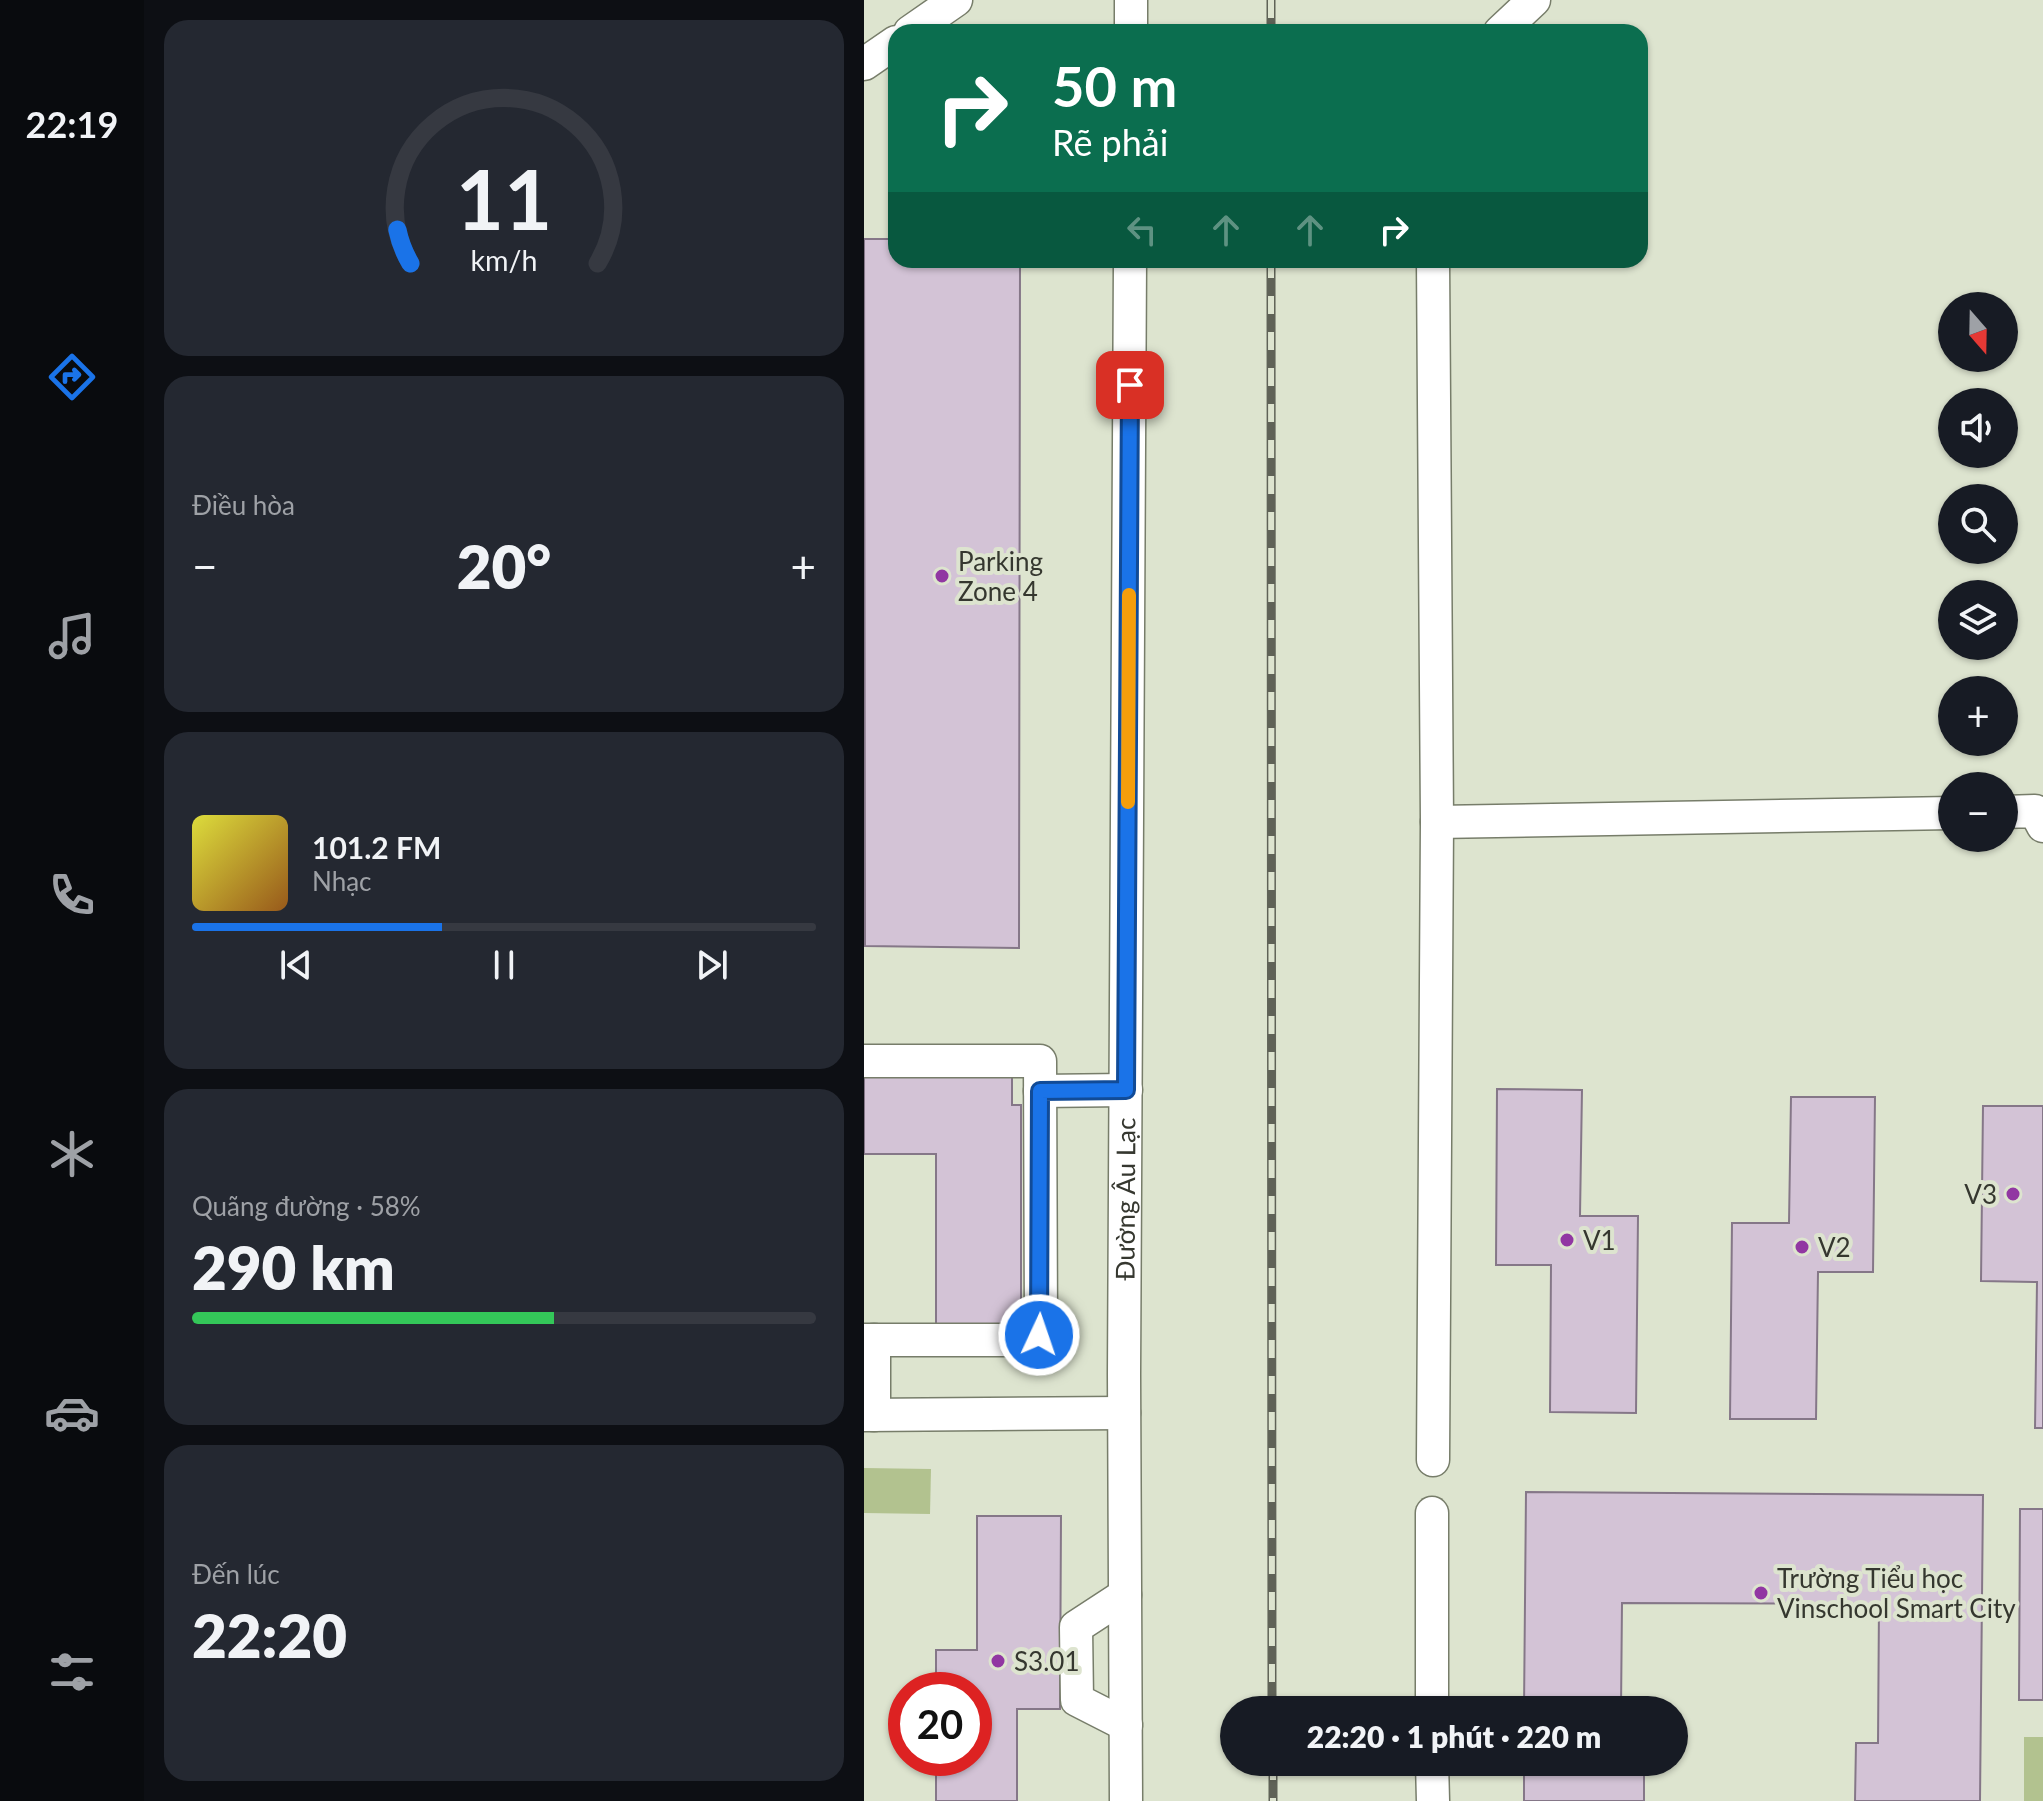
<!DOCTYPE html>
<html lang="vi">
<meta charset="utf-8">
<style>
:root{--surface:#171b24;--page:#242831;--text:#f1f3f6;--muted:#9ea1a6;--line:#363941;--accent:#1a73e8}
body{margin:0;font-family:Lato,sans-serif;background:var(--page);color:var(--text);height:100vh;display:flex;flex-direction:column;font-size:30px;white-space:nowrap}
*{box-sizing:border-box;margin:0}
p{font-size:26px;color:var(--muted)}
.icon{flex:none;width:44px;height:44px;fill:none;stroke:currentColor;stroke-width:2;stroke-linecap:round;stroke-linejoin:round}
.map{position:relative;flex:1;overflow:hidden}
.drawer{display:flex;flex-direction:column;gap:20px;padding:20px;background:#0d0f14;width:720px}
.drawer>*{flex:none}
.top-card{position:absolute;left:24px;top:24px;width:760px;height:244px;border-radius:24px;box-shadow:0 2px 6px #0004;background:#0b6e4f;color:#fff;overflow:hidden}
.needle{width:52px;rotate:160deg}
.controls{position:absolute;left:1074px;top:292px;display:grid;gap:16px}
.controls a{display:grid;place-items:center;width:80px;height:80px;border-radius:50%;background:var(--surface);box-shadow:0 2px 6px #0004;font-size:40px}
.speed{position:absolute;left:24px;top:1672px;display:flex;gap:16px;font-size:40px;font-weight:700;text-align:center}
.speed>*{display:grid;place-content:center;width:104px;height:104px;border-radius:50%;background:var(--surface);box-shadow:0 2px 6px #0004;line-height:1}
.speed .limit{border:12px solid #d22;background:#fff;color:#111}
.pin{position:absolute;display:grid;place-items:center;width:68px;height:68px;color:#fff;margin:-34px;border-radius:16px;box-shadow:0 4px 12px #0006}
.me{position:absolute;width:88px;margin:-44px;rotate:3deg;stroke-linejoin:round;filter:drop-shadow(0 0 6px #0008)}
.turn{display:flex;align-items:center;gap:28px;height:168px;padding:0 32px;font-size:36px}
.turn .icon{width:104px;height:104px;stroke-width:2.5}
.turn b{display:block;font-size:56px;line-height:68px}
.lanes{display:flex;align-items:center;height:76px;padding:0 32px;background:#0003;justify-content:center;gap:40px;direction:ltr}
.lanes .off{opacity:.35}
.big{font-size:60px;font-weight:800;line-height:1.1}
.drawer .card{flex:1;display:flex;flex-direction:column;justify-content:center;gap:12px;min-width:0;padding:0 28px;border-radius:24px;background:var(--page)}
.drawer .dial{align-items:center;gap:0}
.dial svg{height:208px;overflow:visible;fill:none;stroke:var(--line);stroke-width:7;stroke-linecap:round;text-anchor:middle}
.dial text{fill:var(--text);stroke:none}
.song{display:flex;align-items:center;gap:24px}
.cover{width:96px;height:96px;border-radius:12px;background:linear-gradient(135deg,hsl(60 70% 55%),hsl(30 70% 35%))}
.played{height:8px;border-radius:4px;background:linear-gradient(90deg,var(--accent) 40%,var(--line) 40%)}
.keys{display:flex;justify-content:space-around;direction:ltr}
.heat{display:flex;justify-content:space-between;align-items:center;font-size:44px;direction:ltr}
.charge{height:12px;border-radius:6px;background:linear-gradient(90deg,#34c759 58%,var(--line) 0)}
.trip{position:absolute;left:356px;top:1696px;width:468px;height:80px;border-radius:40px;background:var(--surface);box-shadow:0 2px 6px #0004;font-weight:800;line-height:80px;text-align:center}
main{display:flex;flex:1;min-height:0}
.tab-bar{display:flex;flex-direction:column;width:144px;justify-content:space-around;align-items:center;background:#090b0e;color:var(--muted)}
.tab-bar .icon{width:56px;height:56px}
.tab-bar .active{color:var(--accent)}
.tab-bar b{font-size:36px;color:var(--text)}
.map>svg:first-child{display:block}
</style>
<main>
<nav class="tab-bar">
<b>22:19</b>
<svg class="icon active" aria-label="directions" viewBox="0 0 24 24"><path d="M12 3l9 9-9 9-9-9zM9 14v-3h6M13 9l2 2-2 2"/></svg>
<svg class="icon" aria-label="music" viewBox="0 0 24 24"><path d="M9 18V5l10-2v13"/><circle cx="6" cy="18" r="3"/><circle cx="16" cy="16" r="3"/></svg>
<svg class="icon" aria-label="phone" viewBox="0 0 24 24"><path d="M5 4h4l2 5-3 2q2 4 5 5l2-3 5 2v4C11 20 4 13 5 4z"/></svg>
<svg class="icon" aria-label="climate" viewBox="0 0 24 24"><path d="M12 3v18M4 7l16 10M4 17L20 7"/></svg>
<svg class="icon" aria-label="car" viewBox="0 0 24 24"><path d="M5 17H2v-5l4-1 3-4h7l3 4 3 1v5h-3M9 17h6M6 11h13"/><circle cx="7" cy="17" r="2"/><circle cx="17" cy="17" r="2"/></svg>
<svg class="icon" aria-label="filters" viewBox="0 0 24 24"><path d="M4 7h16M4 17h16"/><circle cx="9" cy="7" r="2"/><circle cx="15" cy="17" r="2"/></svg>
</nav>
<section class="drawer">
<div class="card dial"><svg viewBox="0 0 100 80">
<path d="M14 69A42 42 0 1 1 86 69"/>
<path d="M14 69A42 42 0 0 1 9 56" stroke="#1a73e8"/>
<text x="50" y="56" font-size="32" font-weight="700">11</text>
<text x="50" y="72" font-size="11">km/h</text>
</svg></div>
<div class="card"><p>Điều hòa</p>
<div class="heat"><a>−</a><b class="big">20°</b><a>+</a></div>
</div>
<div class="card">
<div class="song"><i class="cover"></i><div><b>101.2 FM</b><p>Nhạc</p></div></div>
<div class="played"></div>
<div class="keys"><svg class="icon" aria-label="previous" viewBox="0 0 24 24"><path d="M18 5L8 12l10 7zM5 5v14"/></svg><svg class="icon" aria-label="pause" viewBox="0 0 24 24"><path d="M8 5v14M16 5v14"/></svg><svg class="icon" aria-label="next" viewBox="0 0 24 24"><path d="M6 5l10 7-10 7zM19 5v14"/></svg></div>
</div>
<div class="card"><p>Quãng đường · 58%</p><b class="big">290 km</b><div class="charge"></div></div>
<div class="card"><p>Đến lúc</p><b class="big">22:20</b></div>
</section>
<div class="map">
<svg width="1179" height="1801" viewBox="0 0 1179 1801">
<rect width="100%" height="100%" fill="#dde4cf"/>
<g fill="#b2c28f">
<path d="M0,1468l67,1 -1,45 -66,-1z"/>
<rect x="1160" y="1737" width="19" height="64"/>
</g>
<g fill="#d3c3d6" stroke="#857788" stroke-width="2">
<path d="M0,239h32v21h124l-1,688 -154,-2z"/>
<path d="M148,1076v29h9v224h-85v-175h-72v-77z"/>
<path d="M633,1089l85,1 -2,126h58l-2,197 -86,-1 1,-147h-55z"/>
<path d="M927,1097h84l-2,175h-55l-2,147h-86l2,-196h57z"/>
<path d="M1119,1106h60v322h-8l2,-146 -56,-1z"/>
<path d="M662,1492l457,3 -3,306h-125l1,-58h22l1,-139 -257,-1 -1,107h-97z"/>
<path d="M1156,1509h23v191h-24z"/>
<path d="M113,1516h84l-1,193h-43v92h-81v-43h38v-68h-38v-40h41z"/>
<rect x="660" y="1762" width="120" height="39"/>
</g>
<g fill="none" stroke-linecap="round" stroke-linejoin="round">
<g stroke="#777d6a" stroke-width="35">
<g id="minor">
<path d="M46,32l46,-32"/>
<path d="M267,32v-32"/>
<path d="M636,32l34,-32"/>
<path d="M0,64l32,-22"/>
<path d="M569,260l4,562 -4,638"/>
<path d="M1140,812l31,-1 8,15"/>
<path d="M573,822l515,-9"/>
<path d="M0,1061h176l1,267 -6,11 -6,1h-165"/>
<path d="M176,1091l86,-1"/>
<path d="M10,1340v75"/>
<path d="M0,1415l260,-2"/>
<path d="M568,1513v197"/>
<path d="M261,1595l-49,32 1,73 49,25"/>
<path d="M568,1762l1,39"/>
<path id="s1" d="M262,1801l-2,-427 6,-1114"/>
</g>
</g>
<use href="#minor" stroke="#fff" stroke-width="32"/>
<g stroke="#5f6257" stroke-width="9">
<g id="rail">
<path d="M407,0v32"/>
<path d="M407,260l1,1450"/>
<path d="M409,1762v39"/>
</g>
</g>
<use href="#rail" stroke="#dde4cf" stroke-width="6" stroke-dasharray="18" stroke-linecap="butt"/>
</g>
<g fill="none" stroke-linecap="round" stroke-linejoin="round">
<g stroke="#114b97" stroke-width="20">
<path id="route" d="M175,1335l1,-244 86,-1 4,-705"/>
</g>
<use href="#route" stroke="#1a73e8" stroke-width="14"/>
<path stroke="#f59e0b" stroke-width="14" d="M264,802l1,-207"/>
</g>
<g fill="#9137a2" stroke="#dde4cf" stroke-width="3">
<circle cx="78" cy="576" r="8"/>
<circle cx="1149" cy="1194" r="8"/>
<circle cx="703" cy="1240" r="8"/>
<circle cx="938" cy="1247" r="8"/>
<circle cx="897" cy="1593" r="8"/>
<circle cx="134" cy="1661" r="8"/>
</g>
<g text-anchor="middle" dominant-baseline="central" stroke-width="8" stroke-linejoin="round" paint-order="stroke">
<g font-size="26" fill="#35372f" stroke="#dde4cf" text-anchor="start">
<text x="94" y="561">Parking<tspan x="94" dy="30">Zone 4</tspan></text>
<text x="1133" y="1194" text-anchor="end">V3</text>
<text x="719" y="1240">V1</text>
<text x="954" y="1247">V2</text>
<text x="913" y="1578">Trường Tiểu học<tspan x="913" dy="30">Vinschool Smart City</tspan></text>
<text x="150" y="1661">S3.01</text>
</g>
<g font-size="26" fill="#35372f" stroke="#dde4cf">
<text stroke="none"><textPath href="#s1" startOffset="602">Đường Âu Lạc</textPath></text>
</g>
</g>
</svg>
<div class="controls">
<a><svg class="needle" viewBox="-14 -14 28 28"><path d="M0-13l5 13h-10z" fill="#e53935"/><path d="M0 13l5-13h-10z" fill="#9ea1a6"/></svg></a>
<a><svg class="icon" aria-label="sound" viewBox="0 0 24 24"><path d="M4 9h4l5-4v14l-5-4H4zM17 9q2 3 0 6"/></svg></a>
<a><svg class="icon" aria-label="search" viewBox="0 0 24 24"><circle cx="10" cy="10" r="6"/><path d="M15 15l6 6"/></svg></a>
<a><svg class="icon" aria-label="layers" viewBox="0 0 24 24"><path d="M12 4l9 5-9 5-9-5zM3 14l9 5 9-5"/></svg></a>
<a>+</a>
<a>−</a>
</div>
<div class="speed"><div class="limit">20</div></div>
<div class="pin" style="left:266px;top:385px;background:#d93025"><svg class="icon" aria-label="arrive" viewBox="0 0 24 24"><path d="M6 21V4h12l-3 4 3 4H6"/></svg></div>
<svg class="me" style="left:175px;top:1335px" viewBox="-20 -20 40 40"><circle r="17" fill="#1a73e8" stroke="#fff" stroke-width="3"/><path d="M0-11L8 9 0 5-8 9z" fill="#fff"/></svg>
<div class="trip">22:20 · 1 phút · 220 m</div>
<div class="top-card">
<div class="turn"><svg class="icon" aria-label="right" viewBox="0 0 24 24"><path d="M7 20v-9h11M14 6l5 5-5 5"/></svg><div><b>50 m</b>Rẽ phải</div></div>
<div class="lanes"><svg class="icon off" aria-label="left" viewBox="0 0 24 24"><path d="M17 20v-9H6M10 6l-5 5 5 5"/></svg><svg class="icon off" aria-label="ahead" viewBox="0 0 24 24"><path d="M12 20V5M6 11l6-6 6 6"/></svg><svg class="icon off" aria-label="ahead" viewBox="0 0 24 24"><path d="M12 20V5M6 11l6-6 6 6"/></svg><svg class="icon" aria-label="right" viewBox="0 0 24 24"><path d="M7 20v-9h11M14 6l5 5-5 5"/></svg></div>
</div>
</div>
</main>
